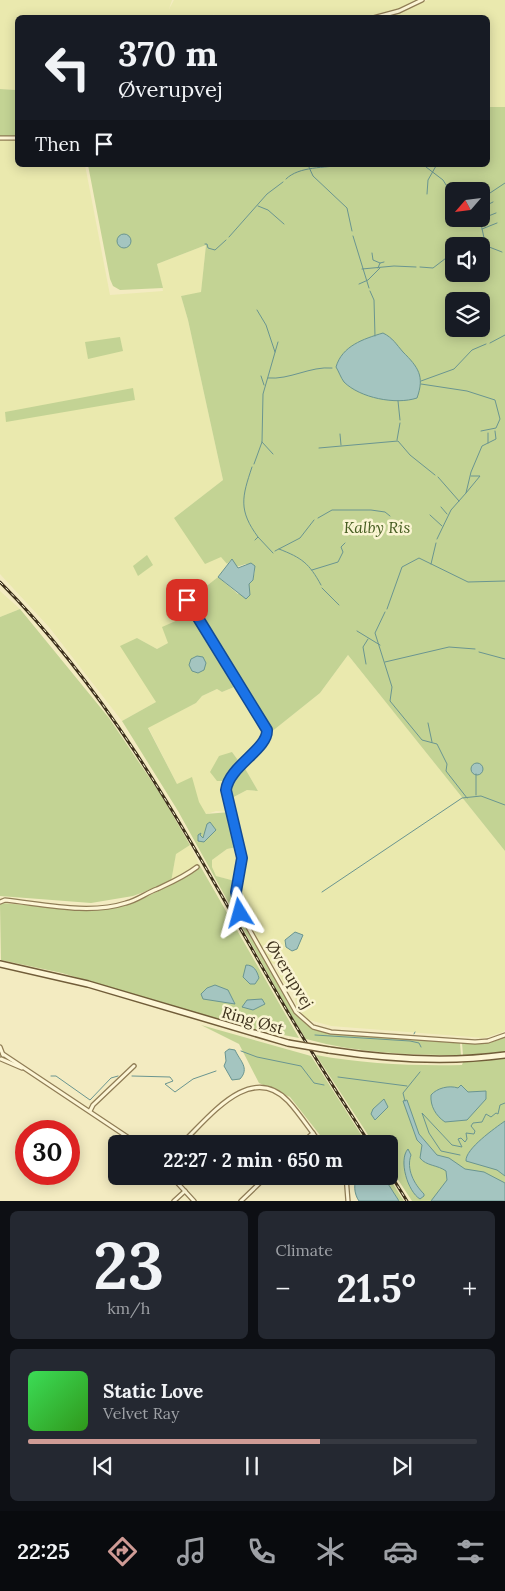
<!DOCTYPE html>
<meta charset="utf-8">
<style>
:root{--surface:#171b24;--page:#242831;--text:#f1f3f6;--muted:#9ea1a6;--line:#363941;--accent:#cf9b95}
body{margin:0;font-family:Lora,serif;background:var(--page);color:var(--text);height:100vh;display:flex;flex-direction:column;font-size:19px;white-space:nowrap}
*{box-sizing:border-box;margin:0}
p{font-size:16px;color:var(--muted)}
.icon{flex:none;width:28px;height:28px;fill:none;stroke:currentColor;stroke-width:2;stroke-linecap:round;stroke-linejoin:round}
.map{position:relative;height:1201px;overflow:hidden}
.drawer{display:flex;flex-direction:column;gap:10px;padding:10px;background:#0d0f14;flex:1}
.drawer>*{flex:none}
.hud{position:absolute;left:15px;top:15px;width:475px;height:152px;border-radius:8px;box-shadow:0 2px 12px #0003;background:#171b24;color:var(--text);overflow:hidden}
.needle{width:32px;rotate:242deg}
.buttons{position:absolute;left:445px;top:182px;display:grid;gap:10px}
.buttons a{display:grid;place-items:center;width:45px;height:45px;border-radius:8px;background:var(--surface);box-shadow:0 2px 12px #0003;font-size:25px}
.speed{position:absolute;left:15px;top:1120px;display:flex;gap:10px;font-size:25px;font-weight:700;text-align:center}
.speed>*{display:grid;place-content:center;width:65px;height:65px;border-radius:50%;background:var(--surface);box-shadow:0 2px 12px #0003;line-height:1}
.speed .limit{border:8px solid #d22;background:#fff;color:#111}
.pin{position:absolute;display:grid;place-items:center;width:42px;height:42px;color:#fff;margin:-21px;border-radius:10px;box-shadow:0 2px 8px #0006}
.me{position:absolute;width:55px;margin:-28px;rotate:352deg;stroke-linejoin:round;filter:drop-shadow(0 0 4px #0008)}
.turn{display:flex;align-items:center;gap:18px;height:105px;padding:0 20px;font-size:22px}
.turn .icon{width:65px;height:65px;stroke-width:2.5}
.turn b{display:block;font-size:35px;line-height:42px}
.then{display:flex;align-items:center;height:48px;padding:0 20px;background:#0003;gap:10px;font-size:19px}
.big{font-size:38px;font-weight:700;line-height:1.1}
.drawer .widget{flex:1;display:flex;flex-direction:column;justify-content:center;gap:8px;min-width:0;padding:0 18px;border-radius:8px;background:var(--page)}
.drawer .dial{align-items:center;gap:0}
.dial b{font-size:65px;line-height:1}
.song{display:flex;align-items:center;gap:15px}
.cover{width:60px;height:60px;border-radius:8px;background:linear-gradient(135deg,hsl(130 70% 55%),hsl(110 70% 35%))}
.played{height:5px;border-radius:2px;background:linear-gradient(90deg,var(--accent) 65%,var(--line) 65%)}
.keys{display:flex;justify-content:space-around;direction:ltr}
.heat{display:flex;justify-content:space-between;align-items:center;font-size:28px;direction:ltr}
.drawer .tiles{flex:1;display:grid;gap:10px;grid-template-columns:1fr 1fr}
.widget:last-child{grid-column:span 2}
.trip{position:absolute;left:108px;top:1135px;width:290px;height:50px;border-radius:8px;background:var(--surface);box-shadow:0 2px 12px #0003;font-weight:700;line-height:50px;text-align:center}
.dock{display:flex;height:80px;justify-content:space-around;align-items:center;background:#090b0e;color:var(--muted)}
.dock .icon{width:35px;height:35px}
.dock .current{color:var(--accent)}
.dock b{font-size:22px;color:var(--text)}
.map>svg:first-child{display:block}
</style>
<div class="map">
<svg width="505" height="1201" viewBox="0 0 505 1201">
<rect width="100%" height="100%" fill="#f3ebc1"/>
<g fill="#eae9ae">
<path d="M0,0h172l-3,9 5,-9h245l-19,9 -36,9h-149l-1,-4 -2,4h-194l-1,72 -17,-1z"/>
<path d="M428,0h77v107h-17v-89h-105z"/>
<path d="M0,139h17l1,26h67l25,130 53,-4 -6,-27 49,-19 -5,48 -20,3 7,24 35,160 -49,38 48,39 5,7 -9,13 -29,23 -6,-4 -14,-3 9,27 -10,23 -11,6 -20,-11 19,64 -34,19 -73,-94 -49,-53z"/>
<path d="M0,591l20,18 -20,8z"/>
<path d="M348,655l157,196v179l-2,2 -19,6 -153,-12 -25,-7 -10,-15 -2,-13 -11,-9 -6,-12 11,-11 -2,-3 -11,8 -5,-1 -29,-51 -3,-19 7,-28 -2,-15 -9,-9 -4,-29 -14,-1 -9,3 -21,-5 -9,-25 -29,-57 48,-24 6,-7 15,-7 5,3 17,-7 26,45 1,5 -2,4 -24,24 -8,-11 -12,28 4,4 3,17 20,-11 11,1 -15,-26 23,-24 4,-8 50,-40z"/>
<path d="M190,845l9,19 -28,18 5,-29z"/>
<path d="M237,847l4,17 -6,17 -20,-5 -3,-9v-7l15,-11z"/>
</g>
<g fill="#c3d394" fill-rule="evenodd">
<path d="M0,89l17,1v46h-17z"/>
<path d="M488,107h17v744l-157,-196 -28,38 -50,40 -81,-133 29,-23 20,17 15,-14 2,-10 -9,-6 -10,3 -4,-8 -5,5 -6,-7 -16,7 -31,-46 49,-38 -35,-160 -7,-24 20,-4 5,-47 -49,19 6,24 -43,2 -7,-4 -3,-7 -22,-114h400zM454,191h27v28h-27zM454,246h27v28h-27zM454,301h27v28h-27z"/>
<path d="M120,337l3,14 -35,8 -3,-17z"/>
<path d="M133,388l2,12 -129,22 -1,-10z"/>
<path d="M147,555l6,10 -15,11 -5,-10z"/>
<path d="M187,602l52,83 -17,7 -5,-3 -15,7 -6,7 -48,25 29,56 15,-7 7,25 7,12 24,-2 7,35 -10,2 -15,11v7l4,9 19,5 -1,13 4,20 58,99 11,12 15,7 138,11 1,12c-53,0 -104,-2 -155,-16l-17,-27 -111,-201 -56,-90 34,-19 -36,-56 17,-8 20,11 11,-6 -6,-16 16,-7 -6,-15z"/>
<path d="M20,609l89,109 52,77 29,50 -14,9 -5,28 -38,14 -42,7 -91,-7v-279z"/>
<path d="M232,752l8,11 -16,21 -1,-3h-6l-7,-9 9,-16z"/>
<path d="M243,765l15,26 -11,-1 -17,9 -2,-16z"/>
<path d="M199,864l100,174 -52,-10 -185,-55 -61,-13 -1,-55 2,-2 81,7 30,-2 33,-11 38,-19 14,-10z"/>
<path d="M201,1025l110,31 56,88h-40l-37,-47 -31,-14 -20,-39z"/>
<path d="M505,1038v14l-42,3 -1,-12h27z"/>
<path d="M316,1055c48,9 97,11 146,10l1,-3 42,-3v142h-93l-23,-35v-22h-15z"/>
<path d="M383,1176h5l16,25h-5z"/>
</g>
<g fill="#a4c5c0" stroke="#6a9590">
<circle cx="124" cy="241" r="7"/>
<path d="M383,333c10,5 13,11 20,19 15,15 22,24 14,46 -21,7 -57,0 -73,-16 -3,-4 -5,-10 -8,-15 6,-21 27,-28 47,-34z"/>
<path d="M232,559l6,9 13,-5 4,3 -2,14 -4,4 1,11 -4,4 -28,-22z"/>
<path d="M197,656l6,1 3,6 -2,7 -6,3 -6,-2 -3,-6 2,-6z"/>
<circle cx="477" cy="769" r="6"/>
<path d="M210,822l6,8 -12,12 -6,-1v-6l3,-2 -1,2 3,3 4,-14z"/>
<path d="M295,932l8,3 -6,14 -5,2 -6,-4 -1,-7z"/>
<path d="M246,965c8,0 11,6 13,13l-4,6h-5l-7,-7z"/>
<path d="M215,985l13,5 7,14 -32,-5 -2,-5 6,-6z"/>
<path d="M262,999l3,5 -12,6 -11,-3 5,-7z"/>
<path d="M229,1049l6,1c5,11 15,18 5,29l-8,1 -8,-14 2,-5 -1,-9z"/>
<path d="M461,1085l7,7 18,-1v8l-19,21 -22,2c-9,-6 -15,-16 -14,-27 6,-7 18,-10 27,-7z"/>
<path d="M384,1099l4,8 -13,13 -4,-6 2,-5z"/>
<path d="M407,1100l12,34 18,21 12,3 16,11 19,3 21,11v18h-74l16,-21 -1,-9c-8,-6 -20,-5 -26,-13l2,-13 -5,-5 -14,-39z"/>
<path d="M505,1121v55l-8,-6 -31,-9c-1,-12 29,-33 39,-40z"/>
<path d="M408,1149l3,6c-5,14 3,29 13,39v2l-4,3c-12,-7 -22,-39 -12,-50z"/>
<path d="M358,1176h25l16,25h-40c-5,-7 -6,-18 -1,-25z"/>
</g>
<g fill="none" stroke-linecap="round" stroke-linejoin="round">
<g stroke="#6a9590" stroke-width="1">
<path d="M308,165l5,11 34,32 5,23"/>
<path d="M426,167l17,13 8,13 3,1"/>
<path d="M286,179c13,-13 39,-11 57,-14"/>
<path d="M427,194l1,-14 8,-14"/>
<path d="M481,199l24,-16"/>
<path d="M258,206l10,4 16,14"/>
<path d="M481,208l12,-6"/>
<path d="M480,219l8,38"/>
<path d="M481,219l15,-6"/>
<path d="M482,229l15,-6"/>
<path d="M353,236l16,52"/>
<path d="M229,237l38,-43 16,-12"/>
<path d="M205,244h2l1,4 7,2 11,-10"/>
<path d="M471,246l13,-1 18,7"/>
<path d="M372,253l1,7 7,3"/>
<path d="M420,267l13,1 21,-16"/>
<path d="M378,268l2,-5 4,-1"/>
<path d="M362,269l32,-3 22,1"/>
<path d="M359,284l9,-4 12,-12"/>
<path d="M370,291l4,9 1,36"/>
<path d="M257,310l9,15 9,27"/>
<path d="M490,343l15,-8"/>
<path d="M261,376l3,9"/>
<path d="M268,378c22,2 42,-12 64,-10"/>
<path d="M421,381l33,-12 18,-19 14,-6"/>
<path d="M421,384l46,7 28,9 5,19 -4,9 -15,3"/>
<path d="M398,401l2,19"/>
<path d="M340,434l1,11"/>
<path d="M397,440l3,-17"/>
<path d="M262,442l11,12"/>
<path d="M488,443v-10"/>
<path d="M319,448l79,-7 12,14 25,20"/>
<path d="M254,464l8,-22 1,-48 15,-52"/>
<path d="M252,467c-10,30 -14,43 6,70"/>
<path d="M438,477l21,24"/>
<path d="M466,493l14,-17h-9"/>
<path d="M441,507l6,7"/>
<path d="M430,515l12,11"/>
<path d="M318,518l14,-8h39l14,2 5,4"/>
<path d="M437,539l14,-29 15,-17 5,-21 11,-26 14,-7 -1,-8"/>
<path d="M255,540l3,-3 15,16"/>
<path d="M279,549c23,9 30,14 42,36"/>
<path d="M275,551l25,-13 14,-18"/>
<path d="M431,564l5,-21"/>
<path d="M312,570l26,-8 5,-10 -2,-5 4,-4"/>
<path d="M322,588l17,17"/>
<path d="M387,609l15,-42 17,-9 49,24 37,-1"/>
<path d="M385,612l-10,21 17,54 -2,14 32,39 15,4 10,20 -1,7 21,27"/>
<path d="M357,631l23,14"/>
<path d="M479,652l26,7"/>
<path d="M385,662l64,-15 26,2"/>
<path d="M366,664l-3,-17 5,-8"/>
<path d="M428,723l4,19"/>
<path d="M476,795v-21"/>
<path d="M322,892l140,-94 19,-2 24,9"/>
<path d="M414,1034l1,-2"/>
<path d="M315,1035l95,6 9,2 2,4"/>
<path d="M241,1051l16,6 44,9 13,17 10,2"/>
<path d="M51,1076h5l34,24 21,-22 7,-2"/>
<path d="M132,1076l38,1 3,4 -8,3 10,8 18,-13 23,-8"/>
<path d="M338,1077l69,9"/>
<path d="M405,1101l-2,-8 17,-21"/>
<path d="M460,1155l-19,-4 -12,-18 -7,-20 30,32 10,2 -4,-8 3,-1 4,4 2,-3 -1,-6 8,1 1,-3 -4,-5 2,-3 9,-1 4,-8 5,3 5,-4 2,1 2,-9 5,-2"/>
</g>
<g stroke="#907d56" stroke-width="5.5">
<g id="street">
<path d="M373,18l26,-7 23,-11"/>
<path d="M0,138h18"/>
<path d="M187,600l80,130c2,19 -38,36 -41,59l16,69 -6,34 4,21 56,99 17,15 18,5 144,10 13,-1 17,-6"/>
<path d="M0,902l5,-2c38,4 84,15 121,3 12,-3 20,-10 31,-14 15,-7 27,-12 40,-22"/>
<path d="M0,1047l3,8"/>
<path d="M3,1054l135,90"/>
<path d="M1,1059l21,9"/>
<path d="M90,1111l3,-6 41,-39"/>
<path d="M181,1144c27,-25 69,-83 107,-43 12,13 22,29 33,43"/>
<path d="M301,1144l12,-11"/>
<path d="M171,1176l23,25"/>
<path d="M346,1176l2,25"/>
<path d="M174,1201l11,-10"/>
<path d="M241,1201l26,-25"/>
</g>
</g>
<g stroke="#715d39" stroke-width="8">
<g id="secondary">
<path d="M0,964l88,20 200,59"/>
<path d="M329,1050c58,9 117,13 176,5"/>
</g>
</g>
<use href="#street" stroke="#fdf6d6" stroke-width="3"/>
<use href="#secondary" stroke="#fdf6d6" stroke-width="5"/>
<g stroke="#3d311c" stroke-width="3">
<g id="rail">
<path d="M0,582c122,123 197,272 282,420 28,49 58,95 88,142"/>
<path d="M389,1172l18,29"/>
</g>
</g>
<use href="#rail" stroke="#faf4d2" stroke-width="1" stroke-dasharray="4" stroke-linecap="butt"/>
<g stroke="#715d39" stroke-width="8" stroke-linecap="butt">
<path id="secondary-bridge" d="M288,1043l41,7"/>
</g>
<use href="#secondary-bridge" stroke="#fdf6d6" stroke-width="5"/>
</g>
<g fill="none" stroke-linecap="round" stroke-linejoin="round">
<g stroke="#114b97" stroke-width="12">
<path id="route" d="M187,600l80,130c1,19 -38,36 -41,60l16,68 -6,34 4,21"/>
</g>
<use href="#route" stroke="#1a73e8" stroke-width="9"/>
</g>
<g text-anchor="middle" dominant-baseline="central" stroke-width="5" stroke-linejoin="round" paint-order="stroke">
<g font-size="16" font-style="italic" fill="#455c20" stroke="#faf4d2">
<text x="377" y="527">Kalby Ris</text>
</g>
<g font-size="16" fill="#3d311c" stroke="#faf4d2">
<text transform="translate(290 974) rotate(59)">Øverupvej</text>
<text transform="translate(253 1020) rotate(16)">Ring Øst</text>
</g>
</g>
</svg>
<div class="buttons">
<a><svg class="needle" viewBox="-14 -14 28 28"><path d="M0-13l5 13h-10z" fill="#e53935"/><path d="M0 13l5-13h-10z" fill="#9ea1a6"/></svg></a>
<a><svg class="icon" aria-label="sound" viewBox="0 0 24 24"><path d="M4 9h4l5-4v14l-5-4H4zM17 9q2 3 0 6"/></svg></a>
<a><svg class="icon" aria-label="layers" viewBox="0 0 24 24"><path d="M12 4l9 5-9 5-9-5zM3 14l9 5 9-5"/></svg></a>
</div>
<div class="speed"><div class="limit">30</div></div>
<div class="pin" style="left:187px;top:600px;background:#d93025"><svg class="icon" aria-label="arrive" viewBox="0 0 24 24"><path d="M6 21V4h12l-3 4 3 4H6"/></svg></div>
<svg class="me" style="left:240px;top:913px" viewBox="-20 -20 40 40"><path d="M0-17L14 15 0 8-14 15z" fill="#1a73e8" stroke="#fff" stroke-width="4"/></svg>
<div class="trip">22:27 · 2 min · 650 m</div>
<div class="hud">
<div class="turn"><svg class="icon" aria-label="left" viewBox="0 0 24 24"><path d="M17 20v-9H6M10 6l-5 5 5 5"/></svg><div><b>370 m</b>Øverupvej</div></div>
<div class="then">Then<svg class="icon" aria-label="arrive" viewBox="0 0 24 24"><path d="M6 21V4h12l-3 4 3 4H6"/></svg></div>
</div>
</div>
<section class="drawer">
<div class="tiles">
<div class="widget dial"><b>23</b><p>km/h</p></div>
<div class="widget"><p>Climate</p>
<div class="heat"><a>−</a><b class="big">21.5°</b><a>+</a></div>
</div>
<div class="widget">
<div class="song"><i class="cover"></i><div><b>Static Love</b><p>Velvet Ray</p></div></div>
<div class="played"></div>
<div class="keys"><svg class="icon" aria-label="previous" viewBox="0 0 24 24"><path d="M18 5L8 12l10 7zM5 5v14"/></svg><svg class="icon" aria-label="pause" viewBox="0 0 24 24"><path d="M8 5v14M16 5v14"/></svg><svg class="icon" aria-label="next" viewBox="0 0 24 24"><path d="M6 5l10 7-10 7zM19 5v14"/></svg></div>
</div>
</div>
</section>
<nav class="dock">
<b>22:25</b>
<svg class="icon current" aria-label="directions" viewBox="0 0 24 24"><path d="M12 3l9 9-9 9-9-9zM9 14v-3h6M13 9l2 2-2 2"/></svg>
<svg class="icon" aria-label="music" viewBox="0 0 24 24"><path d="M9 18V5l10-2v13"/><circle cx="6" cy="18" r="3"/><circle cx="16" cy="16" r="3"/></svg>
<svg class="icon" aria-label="phone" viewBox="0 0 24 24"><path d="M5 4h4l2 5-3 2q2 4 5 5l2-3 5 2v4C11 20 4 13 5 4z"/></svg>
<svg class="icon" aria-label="climate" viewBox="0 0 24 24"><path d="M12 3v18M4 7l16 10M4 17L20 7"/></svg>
<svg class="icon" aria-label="car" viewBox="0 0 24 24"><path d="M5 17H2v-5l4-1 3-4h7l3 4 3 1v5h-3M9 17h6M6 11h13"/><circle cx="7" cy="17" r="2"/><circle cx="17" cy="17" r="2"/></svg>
<svg class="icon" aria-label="filters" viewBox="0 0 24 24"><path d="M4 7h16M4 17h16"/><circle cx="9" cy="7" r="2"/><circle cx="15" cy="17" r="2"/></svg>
</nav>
